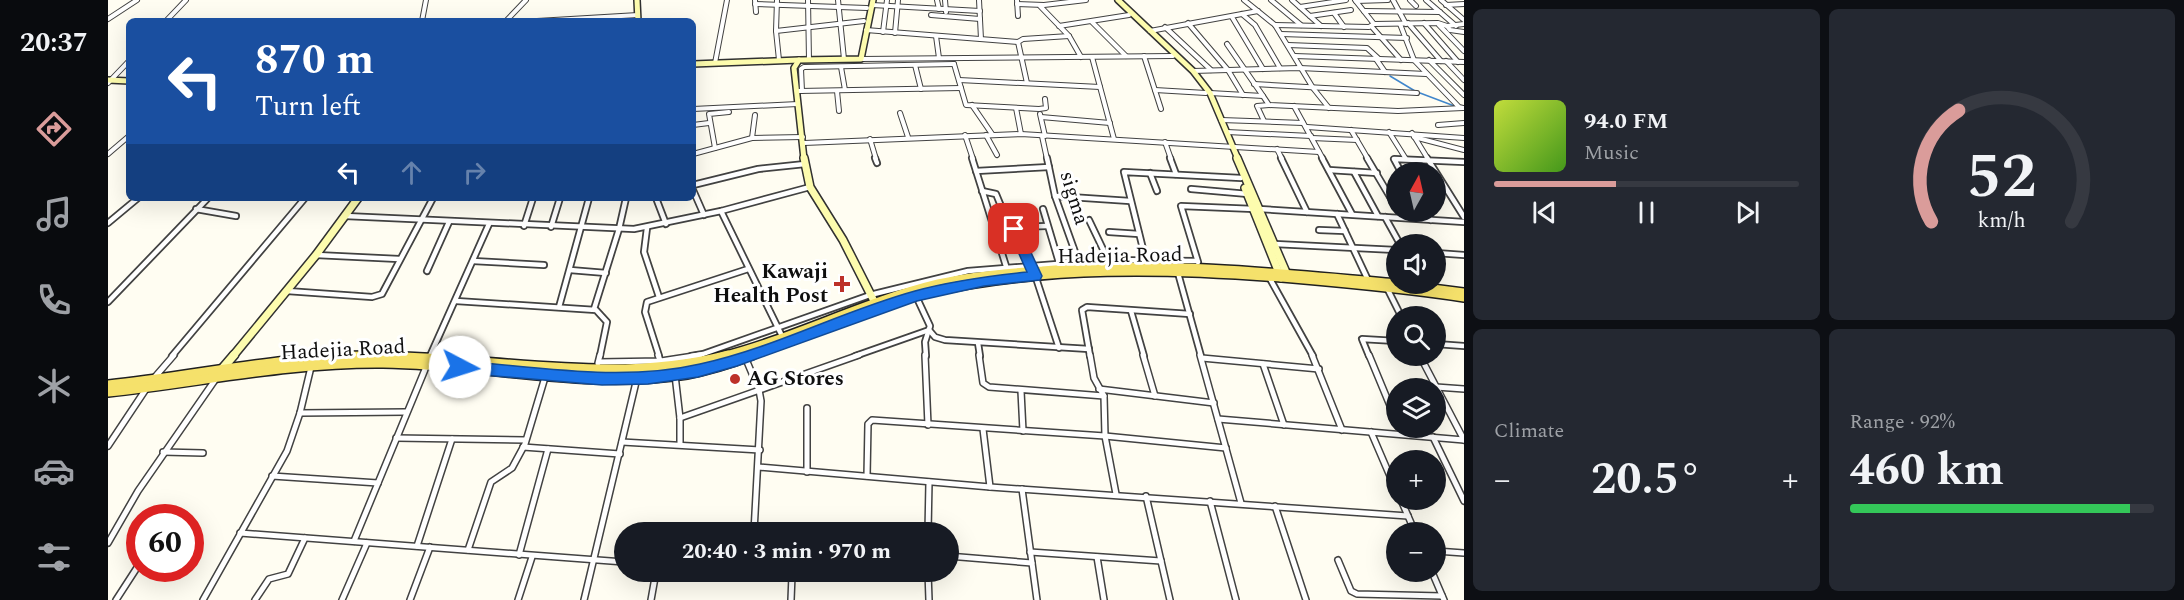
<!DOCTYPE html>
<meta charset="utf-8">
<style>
:root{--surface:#171b24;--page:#242831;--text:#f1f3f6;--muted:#9ea1a6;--line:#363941;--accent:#da9c9a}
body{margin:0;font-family:Spectral,serif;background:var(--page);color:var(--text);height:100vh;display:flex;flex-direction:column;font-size:22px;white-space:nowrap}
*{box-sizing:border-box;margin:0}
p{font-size:20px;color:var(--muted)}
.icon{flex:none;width:33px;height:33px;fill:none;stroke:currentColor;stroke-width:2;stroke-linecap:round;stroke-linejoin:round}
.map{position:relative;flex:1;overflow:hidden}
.details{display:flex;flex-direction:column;gap:9px;padding:9px;background:#0d0f14;width:720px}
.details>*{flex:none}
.guide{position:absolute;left:18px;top:18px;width:570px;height:183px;border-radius:9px;box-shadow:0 6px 24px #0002;background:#1a4fa0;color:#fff;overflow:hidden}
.needle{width:39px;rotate:8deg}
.buttons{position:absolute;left:1278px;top:162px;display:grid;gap:12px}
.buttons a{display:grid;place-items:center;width:60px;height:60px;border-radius:50%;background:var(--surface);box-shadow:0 6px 24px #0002;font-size:30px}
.speed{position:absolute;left:18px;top:504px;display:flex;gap:12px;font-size:30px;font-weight:700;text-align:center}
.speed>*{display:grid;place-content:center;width:78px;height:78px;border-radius:50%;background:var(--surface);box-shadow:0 6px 24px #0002;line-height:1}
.speed .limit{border:9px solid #d22;background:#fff;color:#111}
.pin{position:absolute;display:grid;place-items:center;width:51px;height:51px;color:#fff;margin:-26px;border-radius:12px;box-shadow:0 3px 9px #0006}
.me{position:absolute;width:66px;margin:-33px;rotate:95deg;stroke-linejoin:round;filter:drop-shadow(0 0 4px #0008)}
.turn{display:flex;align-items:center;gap:21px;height:126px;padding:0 30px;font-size:27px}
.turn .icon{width:78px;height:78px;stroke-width:2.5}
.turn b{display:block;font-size:42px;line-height:51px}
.lanes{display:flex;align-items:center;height:57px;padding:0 30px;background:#0003;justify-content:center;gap:30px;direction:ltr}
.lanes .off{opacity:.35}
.big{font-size:45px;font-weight:700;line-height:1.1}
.details .tile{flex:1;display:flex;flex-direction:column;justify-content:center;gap:9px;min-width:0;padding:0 21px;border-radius:9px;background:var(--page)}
.details .dial{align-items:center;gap:0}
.dial svg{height:156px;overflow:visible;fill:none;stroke:var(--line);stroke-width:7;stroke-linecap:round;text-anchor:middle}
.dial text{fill:var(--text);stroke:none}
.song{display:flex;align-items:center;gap:18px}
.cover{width:72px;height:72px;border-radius:9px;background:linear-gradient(135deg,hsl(70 70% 55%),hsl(100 70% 35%))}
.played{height:6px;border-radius:3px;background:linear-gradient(90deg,var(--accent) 40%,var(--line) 40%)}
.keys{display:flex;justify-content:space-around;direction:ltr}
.heat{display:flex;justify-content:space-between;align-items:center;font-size:33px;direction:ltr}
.charge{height:9px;border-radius:4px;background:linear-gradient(90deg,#34c759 92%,var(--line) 0)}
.details .tiles{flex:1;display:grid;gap:9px;grid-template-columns:repeat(2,1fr)}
.trip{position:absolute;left:506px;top:522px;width:345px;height:60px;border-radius:30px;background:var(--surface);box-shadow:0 6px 24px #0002;font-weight:700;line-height:60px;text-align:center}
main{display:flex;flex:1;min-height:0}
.dock{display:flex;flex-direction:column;width:108px;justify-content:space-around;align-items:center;background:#090b0e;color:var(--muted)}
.dock .icon{width:42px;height:42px}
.dock .on{color:var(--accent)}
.dock b{font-size:27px;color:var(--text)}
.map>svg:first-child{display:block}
</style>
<main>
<nav class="dock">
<b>20:37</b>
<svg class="icon on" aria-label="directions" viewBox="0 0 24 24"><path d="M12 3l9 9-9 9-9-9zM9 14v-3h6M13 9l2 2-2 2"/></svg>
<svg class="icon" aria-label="music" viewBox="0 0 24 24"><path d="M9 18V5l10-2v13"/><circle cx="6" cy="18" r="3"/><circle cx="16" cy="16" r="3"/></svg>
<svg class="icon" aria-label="phone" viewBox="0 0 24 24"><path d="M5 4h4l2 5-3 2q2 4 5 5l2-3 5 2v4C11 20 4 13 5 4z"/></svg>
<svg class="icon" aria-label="climate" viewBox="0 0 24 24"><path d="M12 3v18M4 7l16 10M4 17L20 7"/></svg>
<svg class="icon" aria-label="car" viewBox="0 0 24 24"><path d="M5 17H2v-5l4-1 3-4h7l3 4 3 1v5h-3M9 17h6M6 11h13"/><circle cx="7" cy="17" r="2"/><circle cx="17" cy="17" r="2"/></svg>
<svg class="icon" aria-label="filters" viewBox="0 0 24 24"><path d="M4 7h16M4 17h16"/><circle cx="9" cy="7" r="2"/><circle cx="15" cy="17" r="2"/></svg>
</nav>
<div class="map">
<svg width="1356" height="600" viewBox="0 0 1356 600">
<rect width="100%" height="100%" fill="#fffdf2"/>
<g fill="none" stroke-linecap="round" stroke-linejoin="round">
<g stroke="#4086cb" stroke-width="1.5">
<path d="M1282,76l25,15"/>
<path d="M1312,93l37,14"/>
</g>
<g stroke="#424242" stroke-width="6">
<g id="street-far2">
<path d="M647,0l1,12"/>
<path d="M669,0l-1,31 3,29"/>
<path d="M700,0l1,60"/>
<path d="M730,0l6,59"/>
<path d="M829,0l2,9"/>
<path d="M837,0l1,12"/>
<path d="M871,0l2,39"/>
<path d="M909,0l1,16"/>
<path d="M1136,0l31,25 38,63 16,20"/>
<path d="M1163,0l30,25"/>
<path d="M1184,0l29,26"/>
<path d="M1247,0l19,24"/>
<path d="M1285,0l13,24"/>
<path d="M1302,0l6,6"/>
<path d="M1318,0l30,26"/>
<path d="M1333,0l23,20"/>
<path d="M1248,1l32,-1"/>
<path d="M647,4l112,4"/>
<path d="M909,4l27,1 42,-5"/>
<path d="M764,5l108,6"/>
<path d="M1338,5l18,-1"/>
<path d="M932,6l29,30 12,21"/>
<path d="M1192,7l46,-7"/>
<path d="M1256,11l76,1"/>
<path d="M1226,13l10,14"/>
<path d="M1134,14l13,11 25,43"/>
<path d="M823,15l49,4"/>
<path d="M1202,16l41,-6"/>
<path d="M1124,17l31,52"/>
<path d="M0,19l29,-19"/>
<path d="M58,21l20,-21"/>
<path d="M314,21l4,-21"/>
<path d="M398,21l20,-21"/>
<path d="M429,21l101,-6"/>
<path d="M984,22l34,34"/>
<path d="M1080,23l40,47 15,25"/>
<path d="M1300,23l33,38"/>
<path d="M1316,23l34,39"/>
<path d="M1292,24l14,36 45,47 4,1"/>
<path d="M1167,25l94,2 5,-3 64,-1 9,3 17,-2"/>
<path d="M1331,25l25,26"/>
<path d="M951,26l70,-11"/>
<path d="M1339,26l3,4 14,2"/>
<path d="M1057,27l46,43"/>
<path d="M1264,27l29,33"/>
<path d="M758,30l152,12 5,-3 46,-3"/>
<path d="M668,31l88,-10"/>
<path d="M1042,31l108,-20"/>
<path d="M775,32l4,-32"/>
<path d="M787,33l3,-33"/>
<path d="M1173,34l126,4"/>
<path d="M828,36l3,22"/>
<path d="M910,42l9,41"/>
<path d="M1119,44l36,52"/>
<path d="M1180,45l79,3 12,11"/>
<path d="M1036,56l17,53"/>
<path d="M1187,56l169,6"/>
<path d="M984,57l22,82"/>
<path d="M753,59l312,-3"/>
<path d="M1268,59l9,13"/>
<path d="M1321,60l35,35"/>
<path d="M1338,61l18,19"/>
<path d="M607,63l12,-63"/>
<path d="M846,64l12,41 73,4 7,-1 -1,-9"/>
<path d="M807,65l6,24"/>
<path d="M733,67l4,23"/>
<path d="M1085,71l107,-3 126,6"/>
<path d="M851,80l141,7"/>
<path d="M0,83l21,-22"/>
<path d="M1146,84l163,9"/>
<path d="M1047,90l51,3"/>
<path d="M691,91l162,-3"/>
<path d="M694,91l-1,-22 3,-2 150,-3"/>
<path d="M729,91l2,20"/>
<path d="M1102,93l53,3 6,9 129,6 65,-3"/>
<path d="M864,105l20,29"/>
<path d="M1186,106l29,53"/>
<path d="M908,108l5,26"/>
<path d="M585,109l105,-5"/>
<path d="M792,113l8,24"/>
<path d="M932,114l5,22"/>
<path d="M933,117l69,6"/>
<path d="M1113,120l82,3"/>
<path d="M1156,121l-7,-15 12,-1"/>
<path d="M585,125l16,-2"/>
<path d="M1330,125l26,-2"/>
<path d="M1199,127l157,11"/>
<path d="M1243,130l17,29"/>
<path d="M1119,132l84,4"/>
<path d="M1281,132l17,27"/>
<path d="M1304,133l16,26"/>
<path d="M857,135l8,24"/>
<path d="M878,135l11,20"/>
<path d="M934,136l5,23"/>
<path d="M1306,137l50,13"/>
<path d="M644,138l3,-23"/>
<path d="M1204,138l45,2"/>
<path d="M762,139l6,20"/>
<path d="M1057,142l6,17"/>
<path d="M696,143l217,-9 298,18"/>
<path d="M607,148l-6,-34 20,-2"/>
<path d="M1169,149l5,10"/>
<path d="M0,154l21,-18"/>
<path d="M585,154l59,-16 51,-1"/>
<path d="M1286,159h4"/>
</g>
</g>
<g stroke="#424242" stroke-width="8">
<g id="street-far1">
<path d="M767,158l2,5"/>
<path d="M864,158l34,108"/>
<path d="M939,158l8,38 24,67"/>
<path d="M1062,158l6,16"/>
<path d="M1173,158l26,54"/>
<path d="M1214,158l30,56"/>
<path d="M1259,158l29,49"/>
<path d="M1319,158l37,59"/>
<path d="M1221,170l48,3"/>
<path d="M868,171l73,-4"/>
<path d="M1246,172l24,44"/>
<path d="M1293,172l-7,-13 70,3"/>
<path d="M1042,173l7,18"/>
<path d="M585,185l65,-16 47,-5"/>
<path d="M1083,189l57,5"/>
<path d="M585,190l11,25"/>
<path d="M874,191l14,3 12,29 8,8 15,36"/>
<path d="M947,196l75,5"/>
<path d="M548,198l10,26"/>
<path d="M88,209l40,7"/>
<path d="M935,209l17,57"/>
<path d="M1151,209l205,13"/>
<path d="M613,211l61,125"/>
<path d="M1318,212l5,8"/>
<path d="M1229,214l31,66"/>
<path d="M237,216l289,13 87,-18 89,-24"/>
<path d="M1277,217l15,27"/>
<path d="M981,220l22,46"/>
<path d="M0,223l30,-25"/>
<path d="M416,226l9,-28"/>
<path d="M443,227l9,-29"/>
<path d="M904,227l35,-1"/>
<path d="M539,228l-3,24 15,45"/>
<path d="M1211,230l26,1"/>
<path d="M1001,232l30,2"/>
<path d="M1167,244l121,6"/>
<path d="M1328,253l28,2"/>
<path d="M208,255l83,4"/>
<path d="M365,261l71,4"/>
<path d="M1038,261l-22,-89 117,6"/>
<path d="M1090,262l-17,-56 73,3"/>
<path d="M462,270l36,3"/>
<path d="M319,271l22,-49"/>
<path d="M1070,273l23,83"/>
<path d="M927,275l24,73"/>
<path d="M1161,277l44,79"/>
<path d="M1279,288l14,28"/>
<path d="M179,291l85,6 10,-3 51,-96"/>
<path d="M808,296l14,30 -5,16 1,14"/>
<path d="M348,301l140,9 11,12 -7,34"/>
<path d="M0,302l100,-104"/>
<path d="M451,307l30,-109"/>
<path d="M486,309l25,-80 7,-31"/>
<path d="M1023,311l13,45"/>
<path d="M870,343l2,13"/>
<path d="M1328,344l28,2"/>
<path d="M64,356l133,-158"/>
<path d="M322,356l59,-132"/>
<path d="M551,356l-14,-44 2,-10 101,-33"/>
<path d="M583,356l12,-2 167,-59 98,-24 140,-11 89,1"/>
<path d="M747,356l74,-26 6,7 10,3 144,9"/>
<path d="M982,356l-8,-46 5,-3 103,7"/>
<path d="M1261,356l-7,-17 34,2"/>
</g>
</g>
<g stroke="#424242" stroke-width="8">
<g id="street">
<path d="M550,355l3,8"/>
<path d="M817,355l3,70"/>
<path d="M871,355l4,28 6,4 115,9"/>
<path d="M982,355l4,23 10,18 1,40 11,58"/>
<path d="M1035,355l12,41"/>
<path d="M1092,355l41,148"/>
<path d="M1204,355l30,75"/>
<path d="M1261,355l27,65"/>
<path d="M1312,356l44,84"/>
<path d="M637,357l14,33 2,11 -7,131"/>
<path d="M1094,358l117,11"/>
<path d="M491,362l62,-1 39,-6"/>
<path d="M490,363l2,-8"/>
<path d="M1155,364l21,61"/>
<path d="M567,375l5,43v26"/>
<path d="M46,378l20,-23"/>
<path d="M1328,387l28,2"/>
<path d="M991,389l115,14"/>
<path d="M913,391l2,40"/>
<path d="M699,408v64"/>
<path d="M192,413l106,-1"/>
<path d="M572,418l179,-63"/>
<path d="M1110,419l246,21"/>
<path d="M875,429l7,58"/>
<path d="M1263,432l25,58"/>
<path d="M1325,437l31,64"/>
<path d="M288,438l129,2"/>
<path d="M514,442l138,8"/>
<path d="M0,446l38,-57"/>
<path d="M415,447l97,7"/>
<path d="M55,452l40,1"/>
<path d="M650,467l232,20 418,29"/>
<path d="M164,476l106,7"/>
<path d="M759,476l1,-52 4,-4 233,16 121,12"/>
<path d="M914,489l15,111"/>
<path d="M1038,496l24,104"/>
<path d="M1293,500l14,32"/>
<path d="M1102,501l26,99"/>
<path d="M1167,506l31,94"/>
<path d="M820,532l1,-50"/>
<path d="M132,533l384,29"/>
<path d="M246,541l77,-186"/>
<path d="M0,543l30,-52 77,-111"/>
<path d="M309,546l35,-107"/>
<path d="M360,550l23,-68 21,-14 13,-24 21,-70"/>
<path d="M1328,551l28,2"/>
<path d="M922,552l131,9"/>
<path d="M411,555l29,-106"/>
<path d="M840,556l84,7"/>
<path d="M989,557l7,43"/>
<path d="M1230,560l13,31 6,3 85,2"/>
<path d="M643,572l80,6"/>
<path d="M820,572l1,28"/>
<path d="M1324,572l12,28"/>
<path d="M8,600l24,-37"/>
<path d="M95,600l84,-149 13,-38 11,-46"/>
<path d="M147,600l14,-21 19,-5 17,-36"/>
<path d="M234,600l25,-57"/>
<path d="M302,600l20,-53"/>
<path d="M410,600l14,-43"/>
<path d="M476,600l53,-222"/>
<path d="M543,600l5,-28"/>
<path d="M683,600l1,-25"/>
</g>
</g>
<g stroke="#313131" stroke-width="8">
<g id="secondary-far2">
<path d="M529,0l1,21"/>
<path d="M1010,0l75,71 17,22 28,66"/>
<path d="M585,64l106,-4"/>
<path d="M0,80l21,1"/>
<path d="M696,159l-10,-91 5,-8 62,-1 12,-59"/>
</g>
</g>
<g stroke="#313131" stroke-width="10">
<g id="secondary-far1">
<path d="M696,158l6,29 33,53 34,67"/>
<path d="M1129,158l51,119"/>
<path d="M1137,188l36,90"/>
<path d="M125,356l83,-101 42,-57"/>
</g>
</g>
<g stroke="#313131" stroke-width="11">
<path id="secondary" d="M114,369l12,-14"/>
</g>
<g stroke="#202020" stroke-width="10">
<g id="primary-far1">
<path d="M1293,284l63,8"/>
<path d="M258,356h9"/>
<path d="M614,356c74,-19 142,-55 216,-73 34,-8 69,-11 104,-13 118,-10 236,2 354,13"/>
<path d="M640,356c58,-22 115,-49 175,-62 122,-28 246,-25 370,-15 57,5 114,10 171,19"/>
</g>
</g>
<g stroke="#202020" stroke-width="12">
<g id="primary">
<path d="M0,385c87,-9 174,-29 262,-29 119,0 241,30 358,-1"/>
<path d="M0,392c92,-10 183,-30 275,-29 101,1 204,27 304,11 22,-4 44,-11 65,-19"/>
</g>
</g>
<use href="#street-far2" stroke="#fff" stroke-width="4"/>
<use href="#street-far1" stroke="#fff" stroke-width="4.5"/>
<use href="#street" stroke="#fff" stroke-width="5"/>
<use href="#secondary-far2" stroke="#fdfcae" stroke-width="5"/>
<use href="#secondary-far1" stroke="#fdfcae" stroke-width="7"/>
<use href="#secondary" stroke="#fdfcae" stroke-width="8"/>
<use href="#primary-far1" stroke="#f5e16b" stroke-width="7"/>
<use href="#primary" stroke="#f5e16b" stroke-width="9"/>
</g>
<path fill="#1a73e8" stroke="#114b97" stroke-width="1.5" d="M906,224l6,5 22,47 -2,4 -56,6 -67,15 -180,65 -39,11 -50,7 -46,1 -142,-12 -5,-2 -2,-4 2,-4 5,-2c79,6 162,21 240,3 74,-16 142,-53 215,-73 36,-10 74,-15 112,-19l-19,-43z"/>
<g fill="#bd3129" stroke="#fff" stroke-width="2">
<path d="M731 275h6v6h6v6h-6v6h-6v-6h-6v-6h6z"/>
<circle cx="627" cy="379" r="6"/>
</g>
<g text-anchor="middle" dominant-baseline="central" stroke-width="6" stroke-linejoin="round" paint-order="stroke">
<g font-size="21" fill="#0f0f0f" stroke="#fff">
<text transform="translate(966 198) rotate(73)">sigma</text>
<text transform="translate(1012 256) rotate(-1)">Hadejia Road</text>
<text transform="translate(235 350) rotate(-3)">Hadejia Road</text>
</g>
<g font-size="21" font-weight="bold" fill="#0f0f0f" stroke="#fff" text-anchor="end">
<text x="720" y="272">Kawaji<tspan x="720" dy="24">Health Post</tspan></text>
<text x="639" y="379" text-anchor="start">AG Stores</text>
</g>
</g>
</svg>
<div class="buttons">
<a><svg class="needle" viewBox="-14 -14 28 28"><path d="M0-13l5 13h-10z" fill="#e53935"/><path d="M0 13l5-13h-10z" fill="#9ea1a6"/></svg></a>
<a><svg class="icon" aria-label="sound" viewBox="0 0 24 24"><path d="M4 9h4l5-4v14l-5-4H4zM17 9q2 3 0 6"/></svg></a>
<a><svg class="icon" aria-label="search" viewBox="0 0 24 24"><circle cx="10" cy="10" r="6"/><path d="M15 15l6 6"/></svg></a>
<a><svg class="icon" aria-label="layers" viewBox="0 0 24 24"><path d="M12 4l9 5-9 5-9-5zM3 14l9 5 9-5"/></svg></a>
<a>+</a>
<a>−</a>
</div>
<div class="speed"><div class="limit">60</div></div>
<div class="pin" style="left:906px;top:229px;background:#d93025"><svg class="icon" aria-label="arrive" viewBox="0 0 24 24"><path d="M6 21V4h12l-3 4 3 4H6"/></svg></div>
<svg class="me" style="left:352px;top:367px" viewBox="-20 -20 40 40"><circle r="19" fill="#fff"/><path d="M0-13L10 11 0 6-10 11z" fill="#1a73e8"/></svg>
<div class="trip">20:40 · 3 min · 970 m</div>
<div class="guide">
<div class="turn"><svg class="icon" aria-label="left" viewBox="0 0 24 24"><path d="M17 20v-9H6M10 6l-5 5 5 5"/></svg><div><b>870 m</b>Turn left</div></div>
<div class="lanes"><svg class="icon" aria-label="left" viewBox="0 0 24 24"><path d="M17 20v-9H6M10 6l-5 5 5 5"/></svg><svg class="icon off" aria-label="ahead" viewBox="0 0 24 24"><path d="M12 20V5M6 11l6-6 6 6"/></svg><svg class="icon off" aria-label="right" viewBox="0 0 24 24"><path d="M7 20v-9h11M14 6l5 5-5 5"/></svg></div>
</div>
</div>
<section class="details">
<div class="tiles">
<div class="tile">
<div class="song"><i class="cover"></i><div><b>94.0 FM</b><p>Music</p></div></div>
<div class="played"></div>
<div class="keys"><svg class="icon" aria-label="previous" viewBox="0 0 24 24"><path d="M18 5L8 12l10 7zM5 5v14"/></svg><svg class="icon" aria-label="pause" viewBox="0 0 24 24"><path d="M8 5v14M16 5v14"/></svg><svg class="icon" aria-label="next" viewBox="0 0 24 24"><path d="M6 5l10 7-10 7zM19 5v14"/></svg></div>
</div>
<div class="tile dial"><svg viewBox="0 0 100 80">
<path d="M14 69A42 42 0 1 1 86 69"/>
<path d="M14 69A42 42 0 0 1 28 12" stroke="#da9c9a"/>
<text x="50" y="56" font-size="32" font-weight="700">52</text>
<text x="50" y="72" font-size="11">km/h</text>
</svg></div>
<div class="tile"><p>Climate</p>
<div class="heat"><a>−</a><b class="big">20.5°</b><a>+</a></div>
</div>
<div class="tile"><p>Range · 92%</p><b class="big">460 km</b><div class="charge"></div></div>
</div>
</section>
</main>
